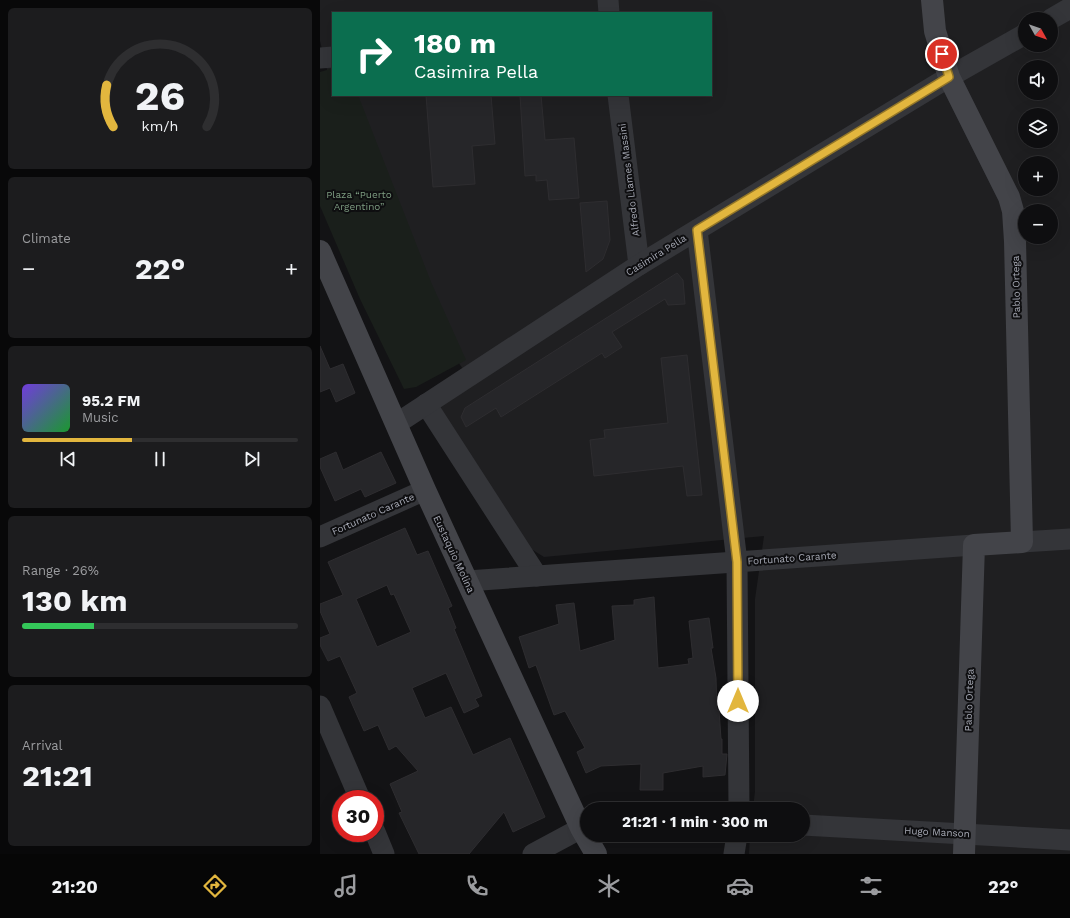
<!DOCTYPE html>
<meta charset="utf-8">
<style>
:root{--surface:#0e0e10;--page:#1c1c1e;--text:#f1f3f6;--muted:#9b9c9f;--line:#2e2e30;--accent:#e2b63e}
body{margin:0;font-family:"Work Sans",sans-serif;background:var(--page);color:var(--text);height:100vh;display:flex;flex-direction:column;font-size:15px;white-space:nowrap}
*{box-sizing:border-box;margin:0}
p{font-size:13px;color:var(--muted)}
.icon{flex:none;width:22px;height:22px;fill:none;stroke:currentColor;stroke-width:2;stroke-linecap:round;stroke-linejoin:round}
.map{position:relative;flex:1;overflow:hidden}
.drawer{display:flex;flex-direction:column;gap:8px;padding:8px;background:#080809;width:320px}
.drawer>*{flex:none}
.guide{position:absolute;left:12px;top:12px;width:380px;height:84px;border-radius:0px;box-shadow:0 4px 16px #0002,0 0 0 1px var(--line);background:#0b6e4f;color:#fff;overflow:hidden}
.needle{width:26px;rotate:130deg}
.fabs{position:absolute;left:698px;top:12px;display:grid;gap:8px}
.fabs a{display:grid;place-items:center;width:40px;height:40px;border-radius:50%;background:var(--surface);box-shadow:0 4px 16px #0002,0 0 0 1px var(--line);font-size:20px}
.speed{position:absolute;left:12px;top:790px;display:flex;gap:8px;font-size:20px;font-weight:700;text-align:center}
.speed>*{display:grid;place-content:center;width:52px;height:52px;border-radius:50%;background:var(--surface);box-shadow:0 4px 16px #0002,0 0 0 1px var(--line);line-height:1}
.speed .limit{border:6px solid #d22;background:#fff;color:#111}
.pin{position:absolute;display:grid;place-items:center;width:34px;height:34px;color:#fff;margin:-17px;border:2px solid #fff;border-radius:50%;box-shadow:0 1px 4px #0007}
.me{position:absolute;width:44px;margin:-22px;rotate:0deg;stroke-linejoin:round;filter:drop-shadow(0 0 3px #0008)}
.turn{display:flex;align-items:center;gap:14px;height:84px;padding:0 16px;font-size:18px}
.turn .icon{width:52px;height:52px;stroke-width:2.5}
.turn b{display:block;font-size:28px;line-height:34px}
.big{font-size:30px;font-weight:700;line-height:1.1}
.drawer .widget{flex:1;display:flex;flex-direction:column;justify-content:center;gap:6px;min-width:0;padding:0 14px;border-radius:6px;background:var(--page)}
.drawer .dial{align-items:center;gap:0}
.dial svg{height:104px;overflow:visible;fill:none;stroke:var(--line);stroke-width:7;stroke-linecap:round;text-anchor:middle}
.dial text{fill:var(--text);stroke:none}
.song{display:flex;align-items:center;gap:12px}
.cover{width:48px;height:48px;border-radius:6px;background:linear-gradient(135deg,hsl(260 70% 55%),hsl(130 70% 35%))}
.played{height:4px;border-radius:2px;background:linear-gradient(90deg,var(--accent) 40%,var(--line) 40%)}
.keys{display:flex;justify-content:space-around;direction:ltr}
.heat{display:flex;justify-content:space-between;align-items:center;font-size:22px;direction:ltr}
.charge{height:6px;border-radius:3px;background:linear-gradient(90deg,#34c759 26%,var(--line) 0)}
.trip{position:absolute;left:260px;top:802px;width:230px;height:40px;border-radius:20px;background:var(--surface);box-shadow:0 4px 16px #0002,0 0 0 1px var(--line);font-weight:700;line-height:40px;text-align:center}
.dock{display:flex;height:64px;justify-content:space-around;align-items:center;background:#060606;color:var(--muted)}
.dock .icon{width:28px;height:28px}
.dock .on{color:var(--accent)}
.dock b{font-size:18px;color:var(--text)}
main{display:flex;flex:1;min-height:0}
.map>svg:first-child{display:block}
</style>
<main>
<section class="drawer">
<div class="widget dial"><svg viewBox="0 0 100 80">
<path d="M14 69A42 42 0 1 1 86 69"/>
<path d="M14 69A42 42 0 0 1 9 37" stroke="#e2b63e"/>
<text x="50" y="56" font-size="32" font-weight="700">26</text>
<text x="50" y="72" font-size="11">km/h</text>
</svg></div>
<div class="widget"><p>Climate</p>
<div class="heat"><a>−</a><b class="big">22°</b><a>+</a></div>
</div>
<div class="widget">
<div class="song"><i class="cover"></i><div><b>95.2 FM</b><p>Music</p></div></div>
<div class="played"></div>
<div class="keys"><svg class="icon" aria-label="previous" viewBox="0 0 24 24"><path d="M18 5L8 12l10 7zM5 5v14"/></svg><svg class="icon" aria-label="pause" viewBox="0 0 24 24"><path d="M8 5v14M16 5v14"/></svg><svg class="icon" aria-label="next" viewBox="0 0 24 24"><path d="M6 5l10 7-10 7zM19 5v14"/></svg></div>
</div>
<div class="widget"><p>Range · 26%</p><b class="big">130 km</b><div class="charge"></div></div>
<div class="widget"><p>Arrival</p><b class="big">21:21</b></div>
</section>
<div class="map">
<svg width="750" height="854" viewBox="0 0 750 854">
<rect width="100%" height="100%" fill="#131315"/>
<path fill="#1f1f21" fill-rule="evenodd" d="M0,0h750v854h-321l1,-19h53v-26h-50l2,-18v-192l9,-63 -220,21 -16,-10 -93,-137 39,-25 -27,-39 -111,-251h375v-82h-378v75l-4,-10 -9,-37zM705,19h26v26h-26zM705,67h26v26h-26zM705,115h26v26h-26zM705,163h26v26h-26zM705,211h26v26h-26z"/>
<path fill="#1a1f1b" d="M13,68v27h25l73,187 35,78 -50,27 -12,2 -44,-90 -40,-93v-134z"/>
<g fill="#262629" stroke="#2e2d30" fill-rule="evenodd">
<path d="M106,95h65l4,49 -23,2 3,38 -42,3z"/>
<path d="M200,95h21l4,45 29,-2 5,60 -30,2 -2,-20 -11,1v-6l-11,1z"/>
<path d="M287,201l3,39 -7,19 -17,13 -6,-69z"/>
<path d="M357,273l6,7 2,24 -17,1 -3,-6 -53,33 10,15 -17,11 -3,-5 -101,64 -5,-9 -30,19 -5,-10 4,-9z"/>
<path d="M0,346l10,23 13,-5 12,29 -19,9 -6,-14 -10,4z"/>
<path d="M367,355l15,140 -15,1 -4,-30 -89,10 -4,-36 15,-2 -1,-8 64,-7 -7,-65z"/>
<path d="M16,452l7,18 38,-18 15,31 -31,14 -4,-8 -26,12 -15,-34v-8z"/>
<path d="M85,528l12,27 11,-4 24,55 -4,2 8,20 -2,1 28,67 -7,3 4,7 -15,7 -18,-40 -34,15 13,30 26,-11 22,48 37,-17 35,79 -32,15 -9,-20 -35,42h-50l-20,-41 3,-1 -12,-28 28,-13 -22,-25 -7,4 -11,-25 -14,6 -15,-34 8,-4 -17,-37 -12,5 -8,-16v-7l10,-4 -10,-23v-7l23,-9 -15,-33zM67,585l4,10 3,-1 17,38 -34,15 -21,-48z"/>
<path d="M334,597l4,71 31,-4 -1,-5 5,-1 -4,-37 20,-3 4,30h-2l5,30 1,32h2l2,29h1v15h5l-2,21 -22,2v-11l-40,7v17h-23l1,-26 -40,2 -15,7 -9,-21 8,-4 -20,-37 -11,4 -18,-50 -7,3 -10,-31 40,-13 -3,-19 18,-2 6,48 35,-11 -3,-34 22,-1v-5z"/>
</g>
<g fill="none" stroke-linecap="round" stroke-linejoin="round">
<g stroke="#343539" stroke-width="21">
<path d="M288,0l1,13"/>
<path d="M731,19l19,-11"/>
<path d="M0,58l13,-1"/>
<path d="M298,95l21,170"/>
<path d="M377,230l40,332 2,247"/>
<path d="M106,404l111,172"/>
<path d="M76,424l243,-159 310,-188 76,-43"/>
<path d="M0,537l105,-47"/>
<path d="M702,542l48,-3"/>
<path d="M147,581l507,-36"/>
<path d="M0,706l40,93"/>
<path d="M483,825l267,15"/>
<path d="M55,832l9,22"/>
<path d="M213,854l54,-29"/>
<path d="M414,854l3,-19"/>
</g>
<g stroke="#434449" stroke-width="22">
<path d="M612,0l3,31 14,46 60,120 4,14 2,30 7,301 -48,3 -10,309"/>
<path d="M0,251l105,239 156,338 15,26"/>
</g>
</g>
<g fill="none" stroke-linecap="round" stroke-linejoin="round">
<g stroke="#937628" stroke-width="10">
<path id="route" d="M418,701l-1,-139 -40,-332 252,-153 -7,-23"/>
</g>
<use href="#route" stroke="#e2b63e" stroke-width="7"/>
</g>
<g text-anchor="middle" dominant-baseline="central" stroke-width="4" stroke-linejoin="round" paint-order="stroke">
<g font-size="10" fill="#a6a9b4" stroke="#0e0e10">
<text transform="translate(309 180) rotate(-97)">Alfredo Llames Massini</text>
<text transform="translate(336 255) rotate(-32)">Casimira Pella</text>
<text transform="translate(696 287) rotate(-91)">Pablo Ortega</text>
<text transform="translate(53 514) rotate(-24)">Fortunato Carante</text>
<text transform="translate(134 554) rotate(65)">Eustaquio Molina</text>
<text transform="translate(472 558) rotate(-4)">Fortunato Carante</text>
<text transform="translate(649 700) rotate(-88)">Pablo Ortega</text>
<text transform="translate(617 832) rotate(3)">Hugo Manson</text>
</g>
<g font-size="10" fill="#7e9d82" stroke="#0e0e10">
<text x="39" y="194">Plaza “Puerto<tspan x="39" dy="12">Argentino”</tspan></text>
</g>
</g>
</svg>
<div class="fabs">
<a><svg class="needle" viewBox="-14 -14 28 28"><path d="M0-13l5 13h-10z" fill="#e53935"/><path d="M0 13l5-13h-10z" fill="#9b9c9f"/></svg></a>
<a><svg class="icon" aria-label="sound" viewBox="0 0 24 24"><path d="M4 9h4l5-4v14l-5-4H4zM17 9q2 3 0 6"/></svg></a>
<a><svg class="icon" aria-label="layers" viewBox="0 0 24 24"><path d="M12 4l9 5-9 5-9-5zM3 14l9 5 9-5"/></svg></a>
<a>+</a>
<a>−</a>
</div>
<div class="speed"><div class="limit">30</div></div>
<div class="pin" style="left:622px;top:54px;background:#d93025"><svg class="icon" aria-label="arrive" viewBox="0 0 24 24"><path d="M6 21V4h12l-3 4 3 4H6"/></svg></div>
<svg class="me" style="left:418px;top:701px" viewBox="-20 -20 40 40"><circle r="19" fill="#fff"/><path d="M0-13L10 11 0 6-10 11z" fill="#e2b63e"/></svg>
<div class="trip">21:21 · 1 min · 300 m</div>
<div class="guide">
<div class="turn"><svg class="icon" aria-label="right" viewBox="0 0 24 24"><path d="M7 20v-9h11M14 6l5 5-5 5"/></svg><div><b>180 m</b>Casimira Pella</div></div>
</div>
</div>
</main>
<nav class="dock">
<b>21:20</b>
<svg class="icon on" aria-label="directions" viewBox="0 0 24 24"><path d="M12 3l9 9-9 9-9-9zM9 14v-3h6M13 9l2 2-2 2"/></svg>
<svg class="icon" aria-label="music" viewBox="0 0 24 24"><path d="M9 18V5l10-2v13"/><circle cx="6" cy="18" r="3"/><circle cx="16" cy="16" r="3"/></svg>
<svg class="icon" aria-label="phone" viewBox="0 0 24 24"><path d="M5 4h4l2 5-3 2q2 4 5 5l2-3 5 2v4C11 20 4 13 5 4z"/></svg>
<svg class="icon" aria-label="climate" viewBox="0 0 24 24"><path d="M12 3v18M4 7l16 10M4 17L20 7"/></svg>
<svg class="icon" aria-label="car" viewBox="0 0 24 24"><path d="M5 17H2v-5l4-1 3-4h7l3 4 3 1v5h-3M9 17h6M6 11h13"/><circle cx="7" cy="17" r="2"/><circle cx="17" cy="17" r="2"/></svg>
<svg class="icon" aria-label="filters" viewBox="0 0 24 24"><path d="M4 7h16M4 17h16"/><circle cx="9" cy="7" r="2"/><circle cx="15" cy="17" r="2"/></svg>
<b>22°</b>
</nav>
